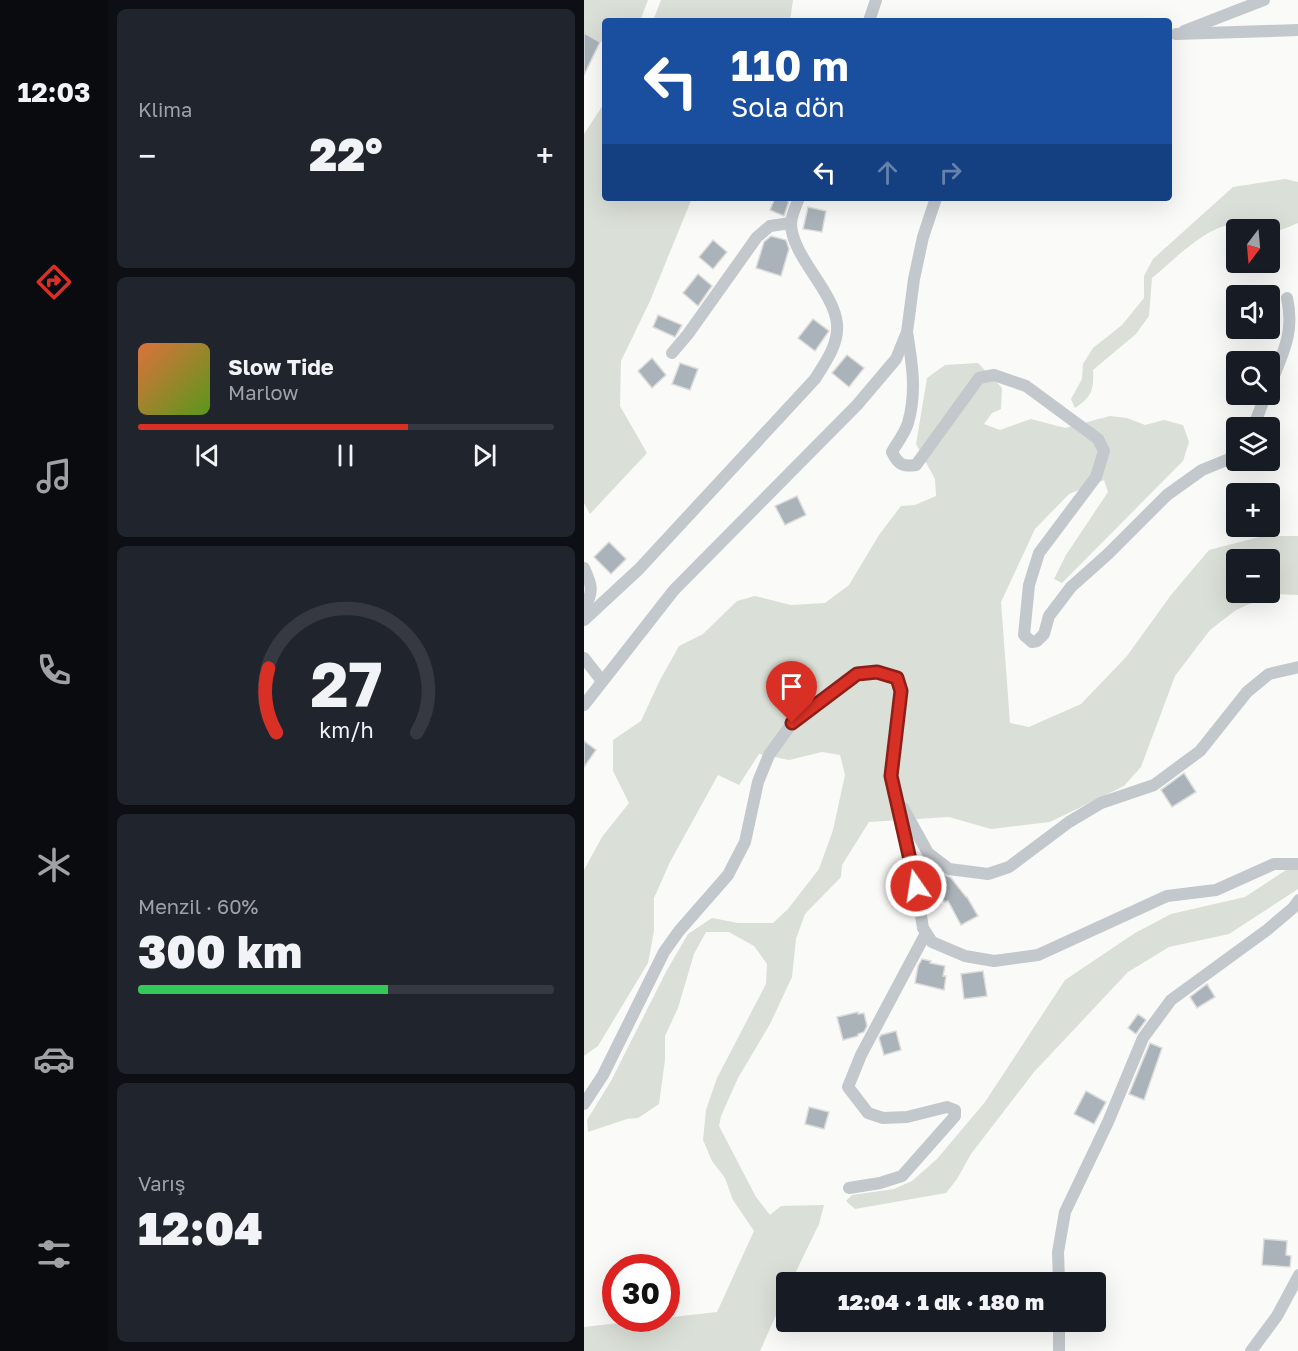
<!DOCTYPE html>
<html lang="tr">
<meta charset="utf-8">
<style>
:root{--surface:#171b24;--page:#20242c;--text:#f1f3f6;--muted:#9ea1a6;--line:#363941;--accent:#d93025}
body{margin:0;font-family:"Golos Text",sans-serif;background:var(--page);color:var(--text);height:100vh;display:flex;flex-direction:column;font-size:22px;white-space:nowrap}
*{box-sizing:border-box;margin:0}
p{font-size:20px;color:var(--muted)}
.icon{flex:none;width:33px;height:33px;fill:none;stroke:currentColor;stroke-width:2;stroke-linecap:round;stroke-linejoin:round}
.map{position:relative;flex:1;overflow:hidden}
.panel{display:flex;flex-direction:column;gap:9px;padding:9px;background:#0d0f14;width:476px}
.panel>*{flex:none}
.banner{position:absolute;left:18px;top:18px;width:570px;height:183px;border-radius:6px;box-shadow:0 6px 24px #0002;background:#1a4fa0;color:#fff;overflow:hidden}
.needle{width:39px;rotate:196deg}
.controls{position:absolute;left:642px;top:219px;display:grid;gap:12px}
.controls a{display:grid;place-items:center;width:54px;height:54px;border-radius:6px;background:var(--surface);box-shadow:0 6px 24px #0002;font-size:30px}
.speed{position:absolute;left:18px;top:1254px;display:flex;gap:12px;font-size:30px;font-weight:700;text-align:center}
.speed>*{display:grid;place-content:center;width:78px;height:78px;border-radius:50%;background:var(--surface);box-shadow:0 6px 24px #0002;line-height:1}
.speed .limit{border:9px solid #d22;background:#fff;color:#111}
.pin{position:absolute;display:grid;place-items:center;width:51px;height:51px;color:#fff;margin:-62px -26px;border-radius:50% 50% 50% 0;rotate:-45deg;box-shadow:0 0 6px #0007}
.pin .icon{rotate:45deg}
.me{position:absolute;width:66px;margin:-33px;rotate:347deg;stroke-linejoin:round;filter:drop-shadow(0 0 4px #0008)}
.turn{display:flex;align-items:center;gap:21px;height:126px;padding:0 30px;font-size:27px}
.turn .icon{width:78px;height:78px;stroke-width:2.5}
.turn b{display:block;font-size:42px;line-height:51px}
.lanes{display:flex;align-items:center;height:57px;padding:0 30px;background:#0003;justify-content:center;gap:30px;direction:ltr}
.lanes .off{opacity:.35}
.big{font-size:45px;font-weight:800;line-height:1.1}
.panel .tile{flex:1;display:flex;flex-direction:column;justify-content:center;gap:9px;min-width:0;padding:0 21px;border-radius:9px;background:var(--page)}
.panel .dial{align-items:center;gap:0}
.dial svg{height:156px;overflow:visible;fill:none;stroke:var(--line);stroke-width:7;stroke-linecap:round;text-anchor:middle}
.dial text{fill:var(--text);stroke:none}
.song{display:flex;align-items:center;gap:18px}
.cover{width:72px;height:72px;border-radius:9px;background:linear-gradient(135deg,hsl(20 70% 55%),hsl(90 70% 35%))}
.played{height:6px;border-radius:3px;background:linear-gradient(90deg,var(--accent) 65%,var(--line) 65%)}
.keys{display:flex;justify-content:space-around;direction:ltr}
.heat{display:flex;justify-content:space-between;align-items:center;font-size:33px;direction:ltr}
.charge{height:9px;border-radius:4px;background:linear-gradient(90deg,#34c759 60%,var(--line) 0)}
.trip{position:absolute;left:192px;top:1272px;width:330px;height:60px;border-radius:6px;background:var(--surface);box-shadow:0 6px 24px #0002;font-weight:800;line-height:60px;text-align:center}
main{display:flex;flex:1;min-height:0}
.tab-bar{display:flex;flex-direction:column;width:108px;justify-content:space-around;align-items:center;background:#090b0e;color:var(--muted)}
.tab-bar .icon{width:42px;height:42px}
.tab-bar .selected{color:var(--accent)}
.tab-bar b{font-size:27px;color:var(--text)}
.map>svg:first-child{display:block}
</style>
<main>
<nav class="tab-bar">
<b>12:03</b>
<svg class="icon selected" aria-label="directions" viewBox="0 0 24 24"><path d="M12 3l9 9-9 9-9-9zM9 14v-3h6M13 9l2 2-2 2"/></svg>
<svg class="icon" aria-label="music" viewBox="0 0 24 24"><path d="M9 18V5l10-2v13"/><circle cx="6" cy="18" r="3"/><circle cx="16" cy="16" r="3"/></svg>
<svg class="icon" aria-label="phone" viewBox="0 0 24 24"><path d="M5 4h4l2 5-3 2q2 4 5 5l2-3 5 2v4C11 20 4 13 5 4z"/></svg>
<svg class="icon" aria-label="climate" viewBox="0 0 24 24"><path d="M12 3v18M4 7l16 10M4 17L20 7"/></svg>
<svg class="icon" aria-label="car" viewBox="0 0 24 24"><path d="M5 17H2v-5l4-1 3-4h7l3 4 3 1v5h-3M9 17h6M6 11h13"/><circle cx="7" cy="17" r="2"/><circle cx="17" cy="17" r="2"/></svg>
<svg class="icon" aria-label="filters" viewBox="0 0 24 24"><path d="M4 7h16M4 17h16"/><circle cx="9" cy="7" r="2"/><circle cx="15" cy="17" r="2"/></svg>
</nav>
<section class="panel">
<div class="tile"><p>Klima</p>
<div class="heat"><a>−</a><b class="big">22°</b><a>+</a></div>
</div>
<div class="tile">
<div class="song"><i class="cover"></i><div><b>Slow Tide</b><p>Marlow</p></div></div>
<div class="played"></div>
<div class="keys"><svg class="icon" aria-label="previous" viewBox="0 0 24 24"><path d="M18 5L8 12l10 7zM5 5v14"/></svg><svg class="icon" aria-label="pause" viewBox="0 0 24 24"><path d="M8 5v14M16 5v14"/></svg><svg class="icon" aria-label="next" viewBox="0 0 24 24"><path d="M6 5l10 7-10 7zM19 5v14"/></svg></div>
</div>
<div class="tile dial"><svg viewBox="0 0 100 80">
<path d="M14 69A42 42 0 1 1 86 69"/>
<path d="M14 69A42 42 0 0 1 10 36" stroke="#d93025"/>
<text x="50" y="56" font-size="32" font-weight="700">27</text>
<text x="50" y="72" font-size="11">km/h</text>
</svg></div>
<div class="tile"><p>Menzil · 60%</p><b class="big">300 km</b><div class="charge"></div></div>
<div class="tile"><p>Varış</p><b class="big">12:04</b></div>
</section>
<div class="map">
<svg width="715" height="1351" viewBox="0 0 715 1351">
<rect width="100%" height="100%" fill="#fafaf8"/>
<g fill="#dadfd7" fill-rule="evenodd">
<path d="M0,0h64l-8,21h-35v19l-5,2 -16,33z"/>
<path d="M77,0h132l-3,21h-137z"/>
<path d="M21,102v96h87l-42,103 -29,60 -1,45 27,47 -57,61 -6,-11v-369z"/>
<path d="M701,179l13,3v41l-22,9 -6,15v-17h-34v4l-3,-9c-26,0 -60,36 -81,53l-3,38 -13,18 -43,36c1,19 -1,27 -18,38l-4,-9 11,-20 1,-15 10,-16 29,-23 22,-27v-22l9,-17 80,-72z"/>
<path d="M394,363l24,25 -1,21 -9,4 -8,11 16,6 31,-11 34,9 45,-12 17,2 18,7 19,-5 19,5 6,17 -6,19 -121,122 -8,-4 12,-24 42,-63 -4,-12 -35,14 -34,35 -34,73 9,121 19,4 52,-23 46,-48 44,-61 38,-45 54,-14h35v59l-26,-1 -36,16 -26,20 -35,46 -34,91 -17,19 -74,36 -59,7 -42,-12 -80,5 -27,43 -1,12 -36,37 -9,25 -4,38 -22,47 -32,54 -17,38 -2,10 37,71 14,18 11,-9 43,-1 -5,19 -28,58h-5v11l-26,58h-176v-24l133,-15 37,-81 -21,-31 -8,-22 -13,-17 -9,-21 3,-30 11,-32 49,-94 1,-20 -13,-18 -25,-14h-23l-12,22 -16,54 -13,28v24l-6,44 -21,14 -11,1 -39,13 -1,-12 24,-39 56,-111 21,-36 24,-16 26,5h35l15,-14 31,-40 14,-39 12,-55 -5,-20 -18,-3 -33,8 -30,-6 -20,31 -21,-10 -48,87 -16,36v33l-6,32 -50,83 -14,10v-186l18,-33 27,-34 -16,-32v-31l28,-19 18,-39 20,-36 24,-12 34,-33 18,-5 36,9 34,-2 24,-18 30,-50 22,-29 14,-1 21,-9 -1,-17 -19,-35 11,-66 18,-13zM652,560h34v32h-34z"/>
<path d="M714,862v27l-69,45 -60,13 -41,25 -94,100 -63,82 -14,25 -11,14 -91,16 -9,-8 6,-6 42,-6 18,-8 25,-22 48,-57 80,-122 70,-47 36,-19 74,-17z"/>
</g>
<g fill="#aab3b9" stroke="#dcdcda" stroke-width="1.5">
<path d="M0,33l16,9 -16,33z"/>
<path d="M191,198l14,3 -5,15 -14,-6z"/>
<path d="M224,207l18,4 -4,21 -19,-3z"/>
<path d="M187,236l15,4 3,9 -8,27 -25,-8 8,-26z"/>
<path d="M129,240l14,12 -14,17 -14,-12z"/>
<path d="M114,274l14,12 -14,20 -15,-13z"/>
<path d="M74,315l24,10 -7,12 -22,-10z"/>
<path d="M229,319l16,12 -14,20 -17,-13z"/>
<path d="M263,355l17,13 -15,19 -17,-14z"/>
<path d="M68,358l14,17 -14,13 -14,-17z"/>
<path d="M96,363l18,6 -8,21 -18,-6z"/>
<path d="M213,496l9,19 -21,10 -10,-19z"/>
<path d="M25,542l17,17 -15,15 -17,-17z"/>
<path d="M0,741l12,9 -12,17z"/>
<path d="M600,773l12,19 -24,15 -11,-17z"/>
<path d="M353,874l2,3 3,-3 9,4 15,19h1l11,19 -17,9 -13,-24 -3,1 -7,-9 -8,6 -4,-6 -2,-10z"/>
<path d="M338,959l9,2 -1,2 15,3 -2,10h3l-2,14 -29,-7 3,-17z"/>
<path d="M399,971l4,25 -23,3 -3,-25z"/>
<path d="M623,984l8,13 -18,11 -7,-11z"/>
<path d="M274,1012v2l6,-1 3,13 -3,6 -6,2v2l-15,4 -6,-23z"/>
<path d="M554,1014l8,6 -10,14 -8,-6z"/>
<path d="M312,1031l5,19 -17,5 -5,-17 2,-3z"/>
<path d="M566,1043l12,5 -18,52 -15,-6z"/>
<path d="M502,1091l20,11 -12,22 -20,-10z"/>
<path d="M225,1107l20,5 -5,17 -19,-5z"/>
<path d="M680,1239l23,2 -1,14 5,1 -1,11 -28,-2z"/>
</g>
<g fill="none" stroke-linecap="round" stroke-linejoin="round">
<g stroke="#c3c8cc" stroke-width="12">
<path d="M285,21l7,-21"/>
<path d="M600,31l80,-31"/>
<path d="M592,34l123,-4"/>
<path d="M323,332c5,31 10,60 1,91 -3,10 -11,20 -16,29 6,12 10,15 24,13l63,-87 15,-3 32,11 72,53 6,12 -8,26 -57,76 -10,32 -5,50 8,7 5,-1 7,-7 5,-18 22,-29 37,-33 59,-59 35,-25 32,-13 2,-3"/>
<path d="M88,353l16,-19 69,-97 13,-11 21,-3"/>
<path d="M686,386c12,-32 25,-52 17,-88"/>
<path d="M669,428l13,-34"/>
<path d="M0,568c8,17 10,24 0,40"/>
<path d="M0,620l55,-51 176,-190c10,-16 24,-35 22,-55 -3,-33 -45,-67 -46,-100 0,-7 5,-19 8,-26"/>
<path d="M0,658l18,23"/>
<path d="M0,705l90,-115 183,-185 39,-46 11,-27 7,-53 9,-42 13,-39"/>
<path d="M319,808l25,45 21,16 39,5 21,-7 60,-45 32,-19 53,-18 46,-34 47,-59 22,-18 30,-7"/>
<path d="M0,1104l19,-29 61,-123 15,-21 49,-56 17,-33 13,-60 11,-27 23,-32 65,-50 20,-1 20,6 4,13 -10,85 25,110 7,42 9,14 33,14 29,5 44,-6 129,-59 49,-6 58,-26h25"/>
<path d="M265,1188l31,-5 22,-7 53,-60v-6l-8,-3 -40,10 -24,1 -15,-5 -20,-26 13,-32 65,-122"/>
<path d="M475,1282l-1,-30 7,-40 43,-90 35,-84 28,-38 96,-70 26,-22 6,-8"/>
<path d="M475,1322v29"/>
<path d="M667,1351l26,-35 22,-41"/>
</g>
</g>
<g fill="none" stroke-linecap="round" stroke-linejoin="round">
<g stroke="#8d1f18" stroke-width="15">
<path id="route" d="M208,723l65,-49 20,-2 20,6 4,13 -10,85 25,110"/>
</g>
<use href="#route" stroke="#d93025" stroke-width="10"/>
</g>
</svg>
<div class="controls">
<a><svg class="needle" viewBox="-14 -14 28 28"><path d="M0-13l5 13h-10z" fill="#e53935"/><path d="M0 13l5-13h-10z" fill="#9ea1a6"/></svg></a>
<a><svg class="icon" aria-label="sound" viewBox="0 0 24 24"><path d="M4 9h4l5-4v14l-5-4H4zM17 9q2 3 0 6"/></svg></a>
<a><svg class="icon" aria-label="search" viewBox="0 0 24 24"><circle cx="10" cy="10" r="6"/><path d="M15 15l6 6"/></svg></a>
<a><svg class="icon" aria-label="layers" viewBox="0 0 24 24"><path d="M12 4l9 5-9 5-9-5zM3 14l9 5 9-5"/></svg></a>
<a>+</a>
<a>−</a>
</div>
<div class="speed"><div class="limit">30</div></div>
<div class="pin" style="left:208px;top:723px;background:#d93025"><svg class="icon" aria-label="arrive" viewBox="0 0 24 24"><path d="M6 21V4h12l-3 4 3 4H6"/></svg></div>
<svg class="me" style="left:332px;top:886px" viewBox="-20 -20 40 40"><circle r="17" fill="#d93025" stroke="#fff" stroke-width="3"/><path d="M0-11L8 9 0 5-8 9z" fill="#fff"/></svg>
<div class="trip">12:04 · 1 dk · 180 m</div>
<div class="banner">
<div class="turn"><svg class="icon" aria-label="left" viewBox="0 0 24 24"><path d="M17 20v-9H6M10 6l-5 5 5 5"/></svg><div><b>110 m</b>Sola dön</div></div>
<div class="lanes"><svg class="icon" aria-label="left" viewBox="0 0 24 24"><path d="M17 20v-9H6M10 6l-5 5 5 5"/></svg><svg class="icon off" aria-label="ahead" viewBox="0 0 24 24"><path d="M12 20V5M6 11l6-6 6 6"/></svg><svg class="icon off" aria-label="right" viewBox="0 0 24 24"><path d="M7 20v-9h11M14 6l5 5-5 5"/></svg></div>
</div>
</div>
</main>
